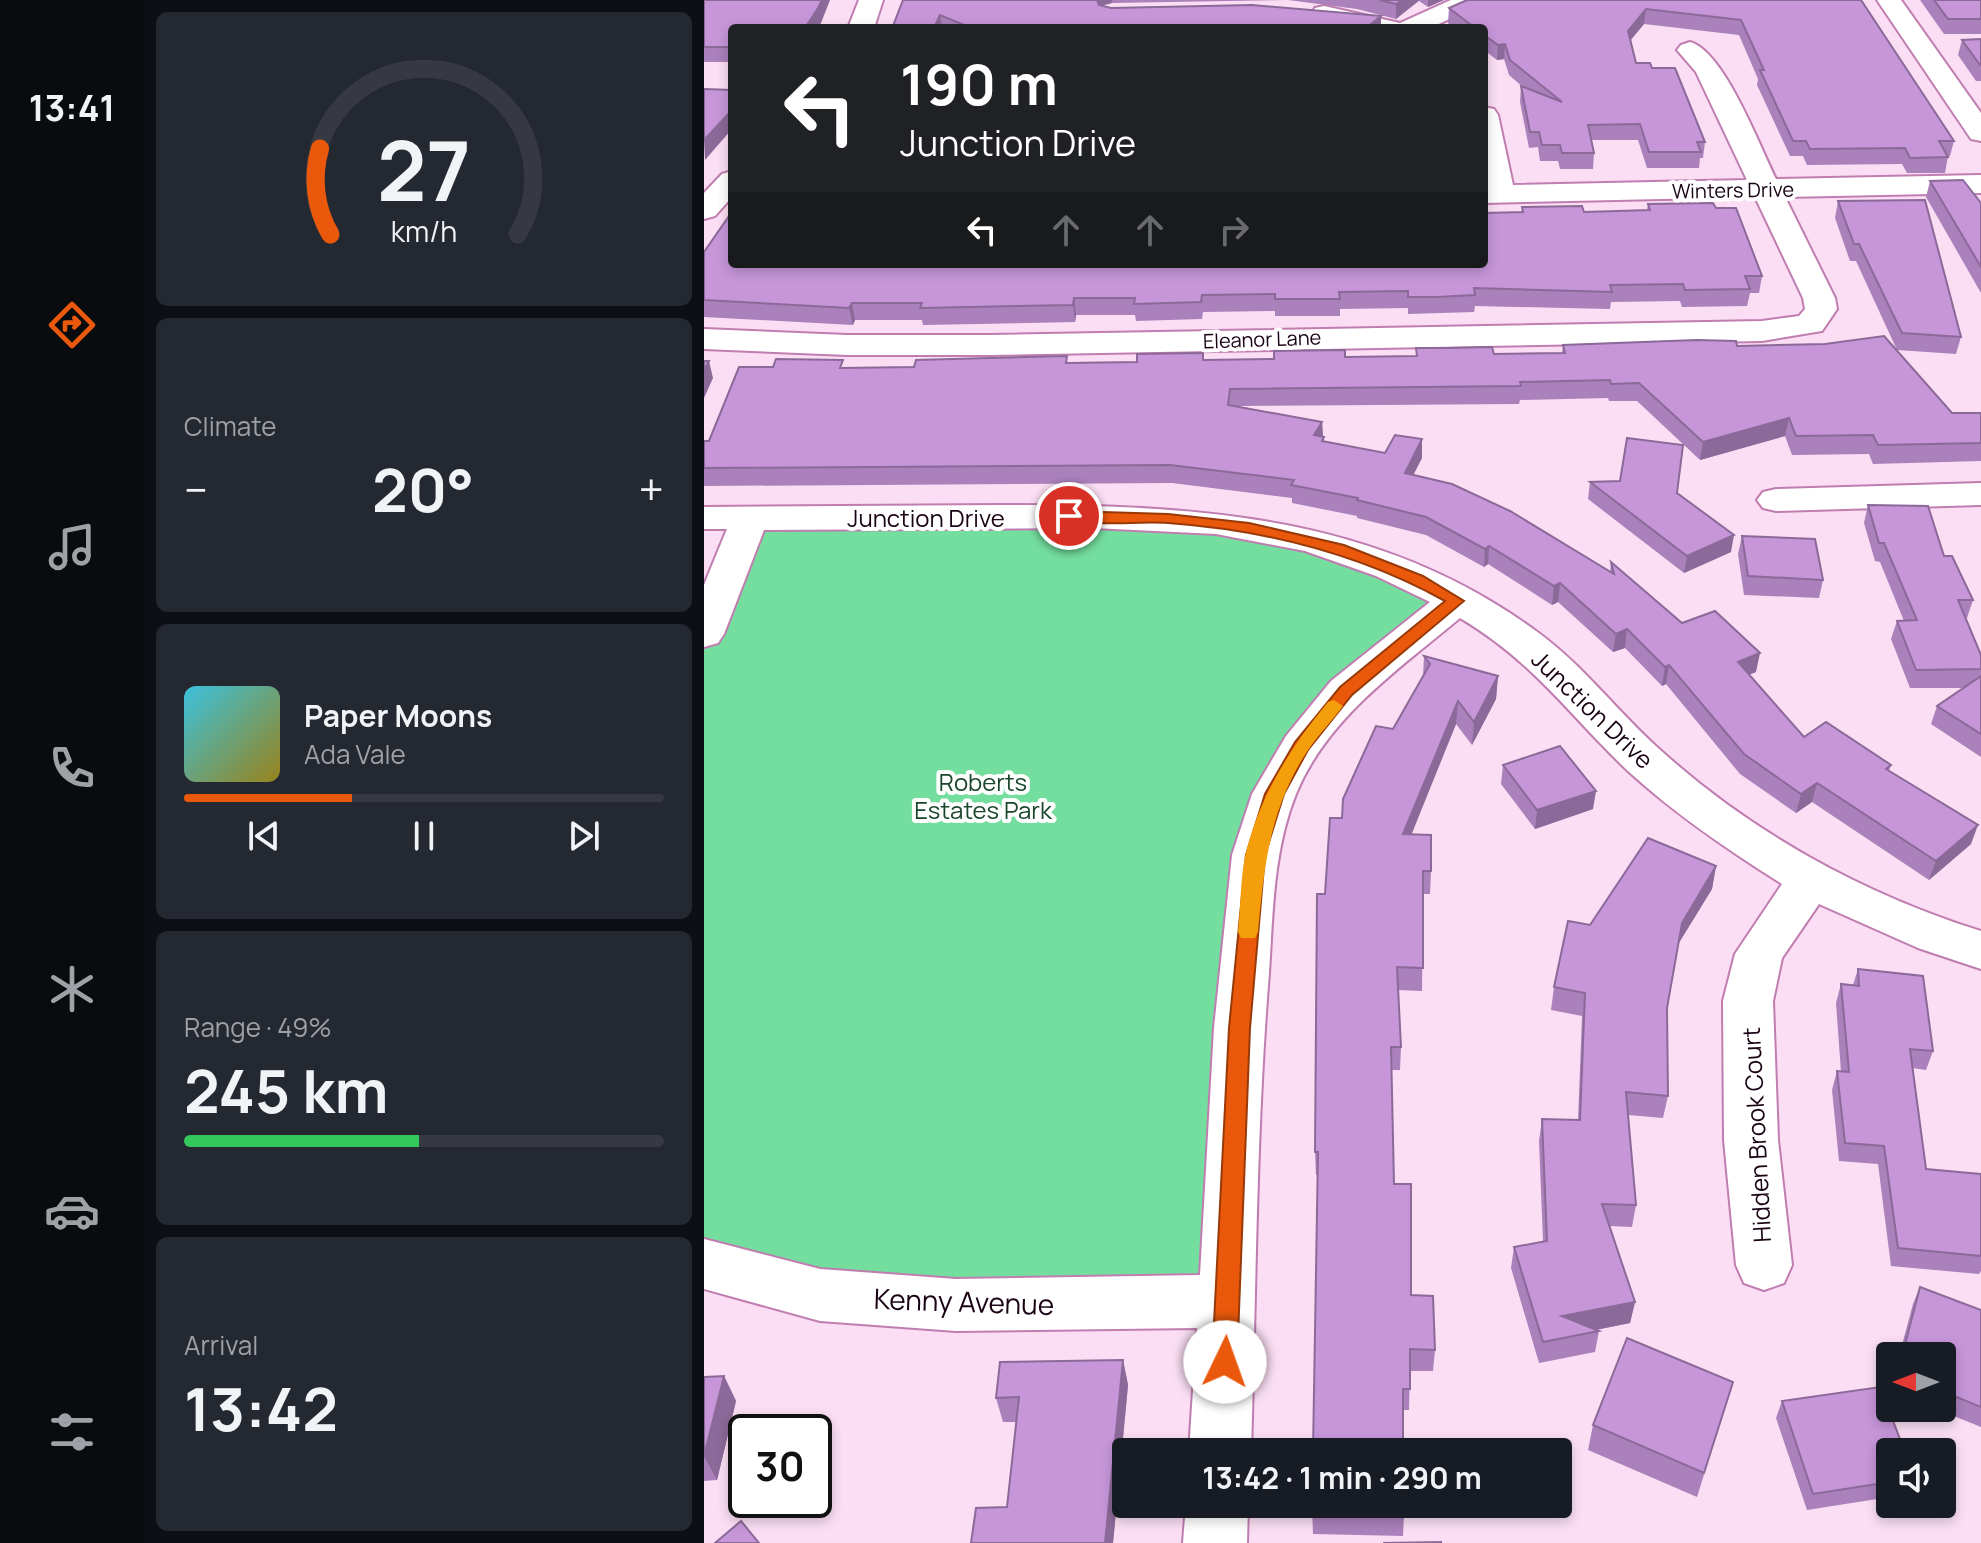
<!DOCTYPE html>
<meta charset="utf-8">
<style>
:root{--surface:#171b24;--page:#242831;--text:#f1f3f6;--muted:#9ea1a6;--line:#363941;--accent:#ea580c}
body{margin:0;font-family:Manrope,sans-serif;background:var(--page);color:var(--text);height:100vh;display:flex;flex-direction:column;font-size:30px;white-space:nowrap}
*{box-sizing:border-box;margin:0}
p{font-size:26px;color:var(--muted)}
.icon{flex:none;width:44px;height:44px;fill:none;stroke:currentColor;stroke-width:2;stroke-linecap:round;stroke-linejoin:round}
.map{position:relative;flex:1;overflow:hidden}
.drawer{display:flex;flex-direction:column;gap:12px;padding:12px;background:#0d0f14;width:560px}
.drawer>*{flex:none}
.top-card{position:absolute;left:24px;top:24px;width:760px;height:244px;border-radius:8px;box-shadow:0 4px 12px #0003;background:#202124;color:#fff;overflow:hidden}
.needle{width:52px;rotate:270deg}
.controls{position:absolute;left:1172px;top:1342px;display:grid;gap:16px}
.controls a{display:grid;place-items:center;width:80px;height:80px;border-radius:8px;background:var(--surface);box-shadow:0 4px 12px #0003;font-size:40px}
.speed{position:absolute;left:24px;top:1414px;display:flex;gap:16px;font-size:40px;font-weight:700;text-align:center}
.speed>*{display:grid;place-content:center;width:104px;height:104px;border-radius:50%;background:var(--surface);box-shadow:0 4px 12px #0003;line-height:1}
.speed .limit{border:4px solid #111;border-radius:12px;background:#fff;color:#111}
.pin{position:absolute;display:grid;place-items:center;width:68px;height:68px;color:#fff;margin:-34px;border:4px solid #fff;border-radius:50%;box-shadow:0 2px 8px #0007}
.me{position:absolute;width:88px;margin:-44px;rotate:3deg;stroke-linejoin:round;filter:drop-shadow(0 0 6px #0008)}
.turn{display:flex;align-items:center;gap:28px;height:168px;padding:0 40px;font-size:36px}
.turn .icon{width:104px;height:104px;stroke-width:2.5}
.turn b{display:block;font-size:56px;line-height:68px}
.lanes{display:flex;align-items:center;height:76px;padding:0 40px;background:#0003;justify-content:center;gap:40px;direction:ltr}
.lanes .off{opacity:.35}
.big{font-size:60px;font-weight:700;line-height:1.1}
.drawer .tile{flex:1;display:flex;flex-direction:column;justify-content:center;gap:12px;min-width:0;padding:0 28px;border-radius:12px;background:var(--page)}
.drawer .dial{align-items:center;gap:0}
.dial svg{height:208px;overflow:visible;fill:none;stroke:var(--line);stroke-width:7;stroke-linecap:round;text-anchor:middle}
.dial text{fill:var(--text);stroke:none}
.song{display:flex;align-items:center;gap:24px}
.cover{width:96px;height:96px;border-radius:12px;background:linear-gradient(135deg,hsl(190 70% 55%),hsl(50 70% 35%))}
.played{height:8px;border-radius:4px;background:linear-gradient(90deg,var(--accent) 35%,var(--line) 35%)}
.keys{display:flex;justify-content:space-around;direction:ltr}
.heat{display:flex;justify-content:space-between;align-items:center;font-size:44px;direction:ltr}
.charge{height:12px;border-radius:6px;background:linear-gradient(90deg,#34c759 49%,var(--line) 0)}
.trip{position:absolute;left:408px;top:1438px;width:460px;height:80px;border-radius:8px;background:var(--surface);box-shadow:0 4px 12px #0003;font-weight:700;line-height:80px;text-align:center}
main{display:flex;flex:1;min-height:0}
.tabs{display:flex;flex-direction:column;width:144px;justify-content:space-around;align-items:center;background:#090b0e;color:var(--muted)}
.tabs .icon{width:56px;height:56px}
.tabs .active{color:var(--accent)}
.tabs b{font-size:36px;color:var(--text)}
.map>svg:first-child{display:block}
</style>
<main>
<nav class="tabs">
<b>13:41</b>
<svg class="icon active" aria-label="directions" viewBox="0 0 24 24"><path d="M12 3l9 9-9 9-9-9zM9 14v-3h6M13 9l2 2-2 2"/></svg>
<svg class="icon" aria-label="music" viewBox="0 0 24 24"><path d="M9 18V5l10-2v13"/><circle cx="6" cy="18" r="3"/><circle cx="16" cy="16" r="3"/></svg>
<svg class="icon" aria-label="phone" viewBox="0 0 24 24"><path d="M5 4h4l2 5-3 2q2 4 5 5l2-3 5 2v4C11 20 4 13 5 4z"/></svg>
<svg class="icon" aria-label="climate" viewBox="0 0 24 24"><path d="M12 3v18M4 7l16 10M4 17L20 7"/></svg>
<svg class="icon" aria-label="car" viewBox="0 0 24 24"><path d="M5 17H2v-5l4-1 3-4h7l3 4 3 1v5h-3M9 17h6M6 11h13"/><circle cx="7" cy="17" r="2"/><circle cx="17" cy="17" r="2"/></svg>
<svg class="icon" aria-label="filters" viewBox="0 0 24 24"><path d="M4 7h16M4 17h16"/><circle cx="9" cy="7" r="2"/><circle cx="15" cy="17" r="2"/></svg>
</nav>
<section class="drawer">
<div class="tile dial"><svg viewBox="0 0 100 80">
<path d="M14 69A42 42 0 1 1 86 69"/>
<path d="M14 69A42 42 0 0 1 10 36" stroke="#ea580c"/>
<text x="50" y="56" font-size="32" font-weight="700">27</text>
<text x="50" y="72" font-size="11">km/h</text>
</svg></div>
<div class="tile"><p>Climate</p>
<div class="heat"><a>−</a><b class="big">20°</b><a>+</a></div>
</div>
<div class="tile">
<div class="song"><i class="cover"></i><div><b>Paper Moons</b><p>Ada Vale</p></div></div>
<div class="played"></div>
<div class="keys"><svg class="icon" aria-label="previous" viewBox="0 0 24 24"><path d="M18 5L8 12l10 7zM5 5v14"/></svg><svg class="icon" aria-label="pause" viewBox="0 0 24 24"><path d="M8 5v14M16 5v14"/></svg><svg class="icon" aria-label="next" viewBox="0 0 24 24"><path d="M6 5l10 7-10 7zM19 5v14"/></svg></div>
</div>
<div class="tile"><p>Range · 49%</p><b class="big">245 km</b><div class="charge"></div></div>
<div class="tile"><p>Arrival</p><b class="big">13:42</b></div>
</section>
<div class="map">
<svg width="1277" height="1543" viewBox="0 0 1277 1543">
<rect width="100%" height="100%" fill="#fbdef3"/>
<path fill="#74de9f" d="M46,518l499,9 207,74 -110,90 -72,103 -46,507 -524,-37v-630z"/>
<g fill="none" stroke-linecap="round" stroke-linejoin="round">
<g stroke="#c07db0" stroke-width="4">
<g id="minor">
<path d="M155,0h24l-9,28h-26z"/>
<path d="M747,0h32l-3,5 -50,23h-72l-43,-10 -3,-5 3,-5 9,-2 76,17z"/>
<path d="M1173,0h24l80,113v28l-10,-2z"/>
<path d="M986,42c34,9 70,105 86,137l205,-4v18l-196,4 50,101 2,11 -15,22 -60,10 -771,14h-144l-143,-6v-20l143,6h144l771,-14 37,-5 6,-7 -2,-11 -48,-101 -271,6v-96l10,2 4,6 15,70 234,-5 -51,-108 -19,-22 4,-5z"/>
<path d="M28,171v26l-17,19 -11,3v-26l18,-19z"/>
<path d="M1277,483v22l-205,6 -13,-3 -6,-8 6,-8 13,-3z"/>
<path d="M296,505c192,0 375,8 536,126 46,33 80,79 122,117 92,84 205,146 323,183v38l-63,-21 -99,-44 -37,54 -9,43 5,139 14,125 -8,18 -20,7 -20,-7 -8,-18 -12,-125 -1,-139 12,-47 47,-70c-54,-34 -107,-70 -154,-113 -60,-57 -94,-109 -168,-153 -61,51 -133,100 -164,176 -23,57 -23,119 -27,179 -13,160 -13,320 -18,479h-62l8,-124 -241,3 -136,-10 -116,-32v-50l116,30 136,10 244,-4 14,-247 18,-173 20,-61 34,-58 45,-55 99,-79 -54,-26 -71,-25 -89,-17 -123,-6 -329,2 -40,104 -6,9 -14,4v-62l23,-56h-23v-22z"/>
<path d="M482,1504h62l-1,39h-64z"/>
</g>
</g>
<use href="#minor" fill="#fff" fill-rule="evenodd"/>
</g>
<g fill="#aa81bb">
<path d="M0,0l117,23 -89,5v34h-28z"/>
<path d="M199,0h385l-176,3 -10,3 9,2 270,20h-488z"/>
<path d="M584,0h156l-16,7 -9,-6 -23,18 -39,-10z"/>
<path d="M1157,0l93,141 -4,15h-2l-3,17h-38l-5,-9 -95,1 -4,-9h-13l-33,-71 1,-6 -19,-44 -95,-11 -13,16 5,23 16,5 53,74 -2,16h-3l-1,10h-52l-9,-28h-47l3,13 -1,16h-33l-2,-8h-18l-2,-14 -9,1 -9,-46 1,-16 3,2 -15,-13 -5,-16 -7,1 -13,-10v-22h-29l-7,-5 1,-15z"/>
<path d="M1216,0h61v34h-37z"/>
<path d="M1277,39v42h-5l-18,-26 4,-15z"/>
<path d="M1226,181l51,22v90l-55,-96z"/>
<path d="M1134,201l123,136 -5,17 -59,-4 -41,-89h-6l-15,-43z"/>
<path d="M944,204l68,4 46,68 -3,17h-9l-3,13 -65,1 -2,-6 -69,1 -1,7 -135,-3 -1,6 -66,2v-6l-68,1v7h-65v-5l-72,1 -1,7 -66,2 -1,-6h-59l-1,7 -152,3 -1,-5h-67l-2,5 -149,-8v-65l28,12 790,-52v-5l62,5 63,-2z"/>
<path d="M859,345l174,1 215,67h29v48l-108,3 -4,-10 -77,1 -7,-19 -85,24 -63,-59h-28l-1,-3 -88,2 -1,4 -281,2 84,16 1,14 1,1v5l61,11 37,5 -9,17 197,97 1,-10 71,61 74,49 -7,3 55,62 87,28 -2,6 82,73 -42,36 -117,-78 -16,11 -56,-39 -74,-90 -4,2 -37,-38 -12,4 -55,-50 -6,3 -64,-41 -4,3 -58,-32 -69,-17v-2l-65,-13v-5l-120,-15 -468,3v-45h5l135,-73 293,-6 66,-9 1,7 212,-4v-8l78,6 68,-1z"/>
<path d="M886,482l87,11 54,59 -47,21 -96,-74z"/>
<path d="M1164,505l76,51 29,44 -6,18h-2l16,37v102l-50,-33 6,-18 26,-18h-53l-19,-49 6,-18h7l-24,-59 -5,-1 -11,-38z"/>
<path d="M1038,536l81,44 -4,18 -75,-3 -6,-41z"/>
<path d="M720,656l74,20 -2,23 -24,46 -16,-21 -45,110 20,37 -1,23h-7l-1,97 -24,-1 3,57 -1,23h-9l3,114 17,111 24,55 -2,21h-23l-1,39h-6l-86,-235h-1l-1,-23 10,-258 17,-76 81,-142z"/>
<path d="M799,765l90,44 -58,20 -34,-45z"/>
<path d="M1012,866l-4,23 -34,55 -11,64 1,88 -5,22 -35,-3 8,90 -4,22 -23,-1 26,76 -5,21 -34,7 3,1 -4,21 -56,11 -28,-95 3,-21 29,-6 -4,-100 3,-22 36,1 4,-104 -31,-6 3,-23 36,-62z"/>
<path d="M1154,969l75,82 -7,19 -14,-2 14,101 55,5v97l-2,3 -88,-8 -13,-102 -39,-3 -7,-71 5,-19 4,1 -5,-69 5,-19 12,1z"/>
<path d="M1216,1287l61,23v117l-47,-19h8v-52h-43l14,-52z"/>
<path d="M419,1360l5,25 -15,158h-142l36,-36 10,-85h-14l-7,-24z"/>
<path d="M20,1376l12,25 -19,79 -13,1v-104z"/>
<path d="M1029,1382l-36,115 -109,-47 5,-25z"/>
<path d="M1078,1401l108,51v45l-83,13 -31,-92z"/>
<path d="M608,1504l92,12 -1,20 -90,-2z"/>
</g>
<g fill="#8b6998">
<path d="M118,0h8l-9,23 -3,5h-13z"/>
<path d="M392,0h16v3l-10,2 -5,6z"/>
<path d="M698,0h17l-23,19v-15z"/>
<path d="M724,0h16l-16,7z"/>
<path d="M942,9l-2,15 -18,21 2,-14z"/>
<path d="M236,15l2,13h-8z"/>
<path d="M677,16v12h-15z"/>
<path d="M801,44l-1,15 -7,1 1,-15z"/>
<path d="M28,110v19l-27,31 -1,-20z"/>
<path d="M370,298l2,17 -1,7 -2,-17z"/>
<path d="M148,303l3,17 -2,5 -4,-17z"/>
<path d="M5,361l4,17 -9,20v-28z"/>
<path d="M1085,418l-4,18 -85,24 3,-18z"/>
<path d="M618,422l1,18 -9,-5z"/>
<path d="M718,439v19l-17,33v-18z"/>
<path d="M1030,535l-3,17 -47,21 3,-17z"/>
<path d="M785,546l-1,18 -4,3 1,-18z"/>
<path d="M856,583l-2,19 -6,3 2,-19z"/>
<path d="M923,629l-2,19 -12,4 3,-18z"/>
<path d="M1056,653l-4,19 -22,8 4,-18z"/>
<path d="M965,665l-3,19 -4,2 3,-19z"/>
<path d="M794,676l-2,23 -24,46 2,-23z"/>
<path d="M754,701l-2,23 -54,134 1,-24z"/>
<path d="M1113,783l-5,19 -16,11 5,-19z"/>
<path d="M892,791l-3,18 -58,20 2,-19z"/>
<path d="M1274,825l-7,19 -42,36 7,-19z"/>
<path d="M1012,866l-4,23 -35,57 5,-23z"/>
<path d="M931,1302l-5,21 -71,14 3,-21z"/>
<path d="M419,1360l5,25 -15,158h-8z"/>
<path d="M20,1376l12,25 -19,79 -13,-24z"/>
</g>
<g fill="#c696d9" stroke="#8b6998" stroke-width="2">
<path d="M0,0h118l-4,8 -13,20h-73v19h-28z"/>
<path d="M199,0h194l2,5 12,3 141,-3 129,11 -15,12h-400l1,-2 -27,-11 -6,13h-36l1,-2h-6z"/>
<path d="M675,0h23l-6,4z"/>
<path d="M763,0h394l93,141h-15l9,16 -38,1 -5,-10 -95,1 -4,-8h-13l-33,-71h4l-23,-50 -95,-11 -18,22 8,32h14l2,5h23l30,74h-8l4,10h-52l-9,-28 -52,1 6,28h-32l-2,-8h-18l-3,-13h-9l-9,-46 41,16 -52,-42 -5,-16 -7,1 -14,-10v-7h-9l-26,-20z"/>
<path d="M1230,0h47v19h-33z"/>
<path d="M1277,39v26h-1l-18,-25z"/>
<path d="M0,89l28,1v20l-28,30z"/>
<path d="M1259,180l18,23v64l-51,-86z"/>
<path d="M1221,200l36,137 -59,-4 -43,-89h-5l-16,-43z"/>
<path d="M1009,203l3,5h20l26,68h-17l5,13 -65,1 -2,-6 -73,1 2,7 -138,-4 1,7 -38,2h-29v-6l-69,1 1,7h-65v-5l-73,1 -1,7 -67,2 1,-6h-61l-1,7 -153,3 2,-5h-70l-3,5 -145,-8v-48l25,-36 3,1v47h752v-51l39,-1 -1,-5 60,-1 2,6 66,-2 -2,-6z"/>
<path d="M1180,336l68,77h29v30l-103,2 -5,-10 -77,1 -7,-18 -86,24 -64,-59 -28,1 -1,-4 -90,2 1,4 -291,3 -2,16 94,17 -8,13 10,2 -2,4 63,12 10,-18 27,4 -17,34 47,11 58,27 104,63 -3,-12 71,61 33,-12 45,42 -22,9 66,75 22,-15 65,43 -5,4 92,56 -42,36 -119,-78 -16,11 -57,-40 -75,-89 -4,2 -38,-38 -11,5 -56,-51 -6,3 -65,-40 -4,3 -59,-32 -69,-17 1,-2 -67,-13 3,-5 -124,-15 -466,3v-27h5l30,-74h34l3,-8 67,1 -3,8 74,-1 2,-7 151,-4 -1,7 71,-1v-8l66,-1v7l71,-1v-8l71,-1v7l72,-1 -1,-8h34l42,-1 2,7 71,-1 -2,-8 134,-5 39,1 1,5 88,-2z"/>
<path d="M0,361h5l-5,9z"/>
<path d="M923,438l56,7 -6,48 57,42 -47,21 -97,-74 30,-1z"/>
<path d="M1164,505l60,1 16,50h8l21,44h-15l23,55v14l-65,1 -19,-49 20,-1 -33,-77h-5z"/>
<path d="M1038,536l73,3 8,41 -75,-4z"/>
<path d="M720,656l74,20 -24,46 -16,-21 -55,133 28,1v36h-8v97l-26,-1 4,80h-10l3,137h17v111l22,1 2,54 -25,-1v40h-7v63h-90l5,-300h-3l2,-258h8l5,-76h12l1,-19 33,-73 17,3 37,-65z"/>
<path d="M1277,676v58l-44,-28z"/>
<path d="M856,746l36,45 -59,19 -34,-45z"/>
<path d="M944,838l68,28 -34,57 -15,85 1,88 -42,-4 10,113 -34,-1 33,98 -73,14 37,15 -56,11 -29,-95 33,-6 -5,-122 38,1 5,-127 -31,-6 14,-66 22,4z"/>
<path d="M1154,969l65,7 10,75 -23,-2 16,120 55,5v82l-83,-8 -14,-102 -39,-3 -8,-72 12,1 -8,-88 18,2z"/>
<path d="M1216,1287l61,23v97l-39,-16v-35h-40z"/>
<path d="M923,1338l106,44 -29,91 -111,-48z"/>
<path d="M419,1360l-18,183h-134l5,-35 31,-1 12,-110 -23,1 4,-36z"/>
<path d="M20,1376l-20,80v-79z"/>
<path d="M1176,1387l25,65h-15v30l-77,12 -31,-93z"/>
<path d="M608,1504h92v12l-92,-2z"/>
<path d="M37,1521l18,22h-44z"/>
<path d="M737,1542v1h-58z"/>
</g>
<path fill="#ea580c" stroke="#983908" stroke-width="2" d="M365,511l99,3 81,9 95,22 79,31 41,25 -112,94 -44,55 -24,44 -19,61 -15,173 -13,334 -4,8 -8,3 -9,-3 -4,-8 17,-334 17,-173 19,-61 30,-52 45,-55 105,-86c-85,-47 -180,-71 -277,-78 -34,-2 -71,4 -104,-4v-6z"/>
<path fill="#f59e0b" d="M630,700l9,6c-11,15 -24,28 -35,44 -38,57 -44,116 -50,182l-3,6h-14l-3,-6c3,-26 2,-54 8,-80 15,-58 44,-104 82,-150z"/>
<g text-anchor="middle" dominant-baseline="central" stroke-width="8" stroke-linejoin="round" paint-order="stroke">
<g font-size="20" fill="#190314" stroke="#fff">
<text transform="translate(1029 190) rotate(-1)">Winters Drive</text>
<text transform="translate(558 339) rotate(-2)">Eleanor Lane</text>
</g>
<g font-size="24" fill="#190314" stroke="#fff">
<text x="222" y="517">Junction Drive</text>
<text transform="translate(889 709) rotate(44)">Junction Drive</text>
<text transform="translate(1052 1135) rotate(-93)">Hidden Brook Court</text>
</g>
<g font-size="24" fill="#1a462d" stroke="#fff">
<text x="279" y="781">Roberts<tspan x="279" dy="28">Estates Park</tspan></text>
</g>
<g font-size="28" fill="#190314" stroke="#fff">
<text transform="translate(260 1301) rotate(2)">Kenny Avenue</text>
</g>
</g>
</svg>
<div class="controls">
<a><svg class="needle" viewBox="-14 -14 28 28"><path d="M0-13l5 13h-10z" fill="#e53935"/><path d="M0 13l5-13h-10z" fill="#9ea1a6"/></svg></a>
<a><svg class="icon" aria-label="sound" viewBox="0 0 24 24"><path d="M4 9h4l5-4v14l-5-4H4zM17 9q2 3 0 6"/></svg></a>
</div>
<div class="speed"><div class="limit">30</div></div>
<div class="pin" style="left:365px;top:516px;background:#d93025"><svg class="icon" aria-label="arrive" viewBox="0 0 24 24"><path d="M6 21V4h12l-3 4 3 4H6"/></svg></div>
<svg class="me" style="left:521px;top:1362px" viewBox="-20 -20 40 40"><circle r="19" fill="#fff"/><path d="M0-13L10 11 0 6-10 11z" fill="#ea580c"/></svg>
<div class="trip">13:42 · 1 min · 290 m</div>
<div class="top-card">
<div class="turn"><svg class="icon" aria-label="left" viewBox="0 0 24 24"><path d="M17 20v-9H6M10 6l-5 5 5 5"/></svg><div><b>190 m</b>Junction Drive</div></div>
<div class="lanes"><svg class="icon" aria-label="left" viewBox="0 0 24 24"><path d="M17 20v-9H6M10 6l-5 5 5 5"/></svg><svg class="icon off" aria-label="ahead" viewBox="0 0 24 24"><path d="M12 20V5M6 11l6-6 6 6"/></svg><svg class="icon off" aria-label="ahead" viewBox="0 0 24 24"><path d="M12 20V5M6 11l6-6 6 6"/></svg><svg class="icon off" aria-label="right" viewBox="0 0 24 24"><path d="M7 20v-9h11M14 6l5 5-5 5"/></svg></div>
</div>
</div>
</main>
